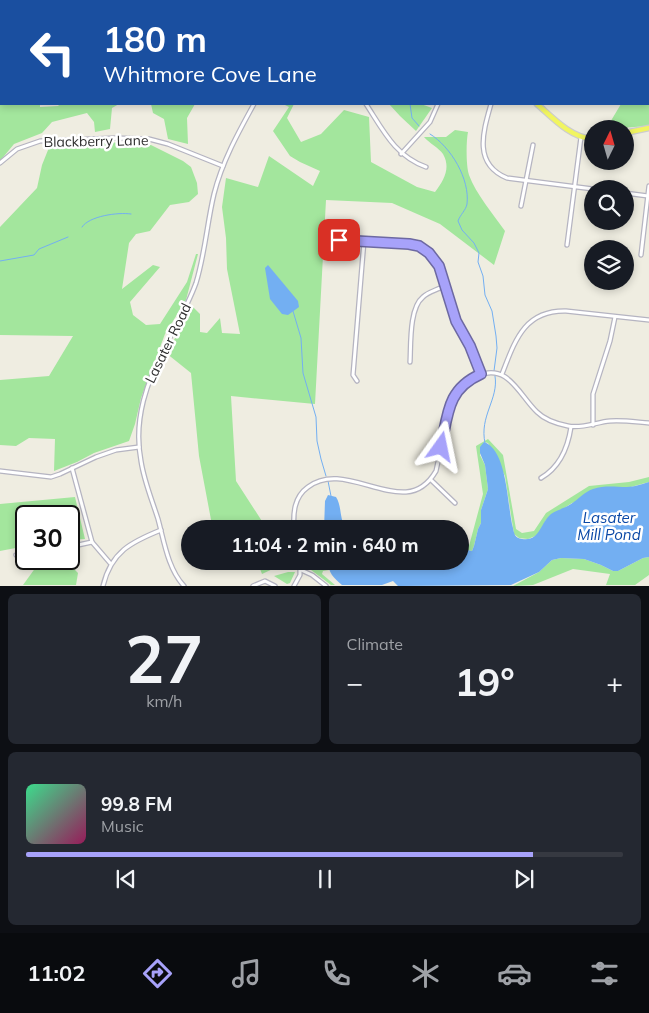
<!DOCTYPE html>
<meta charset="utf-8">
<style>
:root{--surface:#171b24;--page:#242831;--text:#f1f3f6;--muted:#9ea1a6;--line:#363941;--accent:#a7a2fa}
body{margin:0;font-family:Mulish,sans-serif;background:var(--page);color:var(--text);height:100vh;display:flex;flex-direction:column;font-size:19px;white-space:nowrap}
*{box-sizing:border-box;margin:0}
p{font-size:16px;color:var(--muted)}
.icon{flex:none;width:28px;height:28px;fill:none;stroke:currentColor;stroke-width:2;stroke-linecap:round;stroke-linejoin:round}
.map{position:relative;height:586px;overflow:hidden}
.details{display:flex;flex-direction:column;gap:8px;padding:8px;background:#0d0f14;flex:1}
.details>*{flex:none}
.top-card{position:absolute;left:0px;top:0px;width:650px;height:105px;box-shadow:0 2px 8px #0003;background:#1a4fa0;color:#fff;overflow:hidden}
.needle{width:32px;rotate:5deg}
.tools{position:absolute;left:584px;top:120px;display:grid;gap:10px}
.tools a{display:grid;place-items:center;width:50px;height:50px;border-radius:50%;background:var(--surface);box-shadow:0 2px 8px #0003;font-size:25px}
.speed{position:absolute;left:15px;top:505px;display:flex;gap:10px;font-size:25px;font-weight:700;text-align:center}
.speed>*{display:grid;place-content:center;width:65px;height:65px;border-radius:50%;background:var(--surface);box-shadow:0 2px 8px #0003;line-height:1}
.speed .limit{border:2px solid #111;border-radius:8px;background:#fff;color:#111}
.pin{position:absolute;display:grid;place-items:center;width:42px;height:42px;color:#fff;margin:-21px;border-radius:10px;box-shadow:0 2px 8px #0006}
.me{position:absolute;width:55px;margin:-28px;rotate:12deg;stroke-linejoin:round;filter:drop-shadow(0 0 4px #0008)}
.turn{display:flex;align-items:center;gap:18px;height:105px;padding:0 20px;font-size:22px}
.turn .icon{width:65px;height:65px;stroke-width:2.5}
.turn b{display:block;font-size:35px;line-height:42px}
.big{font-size:38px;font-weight:700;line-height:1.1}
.details .widget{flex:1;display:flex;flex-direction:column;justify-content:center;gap:8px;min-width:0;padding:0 18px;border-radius:8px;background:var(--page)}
.details .dial{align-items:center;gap:0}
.dial b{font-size:65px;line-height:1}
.song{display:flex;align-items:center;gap:15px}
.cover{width:60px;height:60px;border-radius:8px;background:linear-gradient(135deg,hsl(150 70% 55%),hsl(330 70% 35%))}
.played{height:5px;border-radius:2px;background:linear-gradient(90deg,var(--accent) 85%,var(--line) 85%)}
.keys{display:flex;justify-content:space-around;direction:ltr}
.heat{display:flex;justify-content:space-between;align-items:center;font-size:28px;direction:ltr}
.details .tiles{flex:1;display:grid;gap:8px;grid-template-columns:1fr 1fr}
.widget:last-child{grid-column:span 2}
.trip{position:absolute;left:181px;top:520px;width:288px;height:50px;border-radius:25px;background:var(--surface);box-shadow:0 2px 8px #0003;font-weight:700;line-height:50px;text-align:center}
.menu{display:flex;height:80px;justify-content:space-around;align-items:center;background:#090b0e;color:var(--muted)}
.menu .icon{width:35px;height:35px}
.menu .on{color:var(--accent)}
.menu b{font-size:22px;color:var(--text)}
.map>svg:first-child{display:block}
</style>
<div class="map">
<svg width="649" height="586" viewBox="0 0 649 586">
<rect width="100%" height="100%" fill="#efede1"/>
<g fill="#a3e69d">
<path d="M649,48v78l-43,3 15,-25h28z"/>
<path d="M0,56h1v48h39v3l18,-1 2,-2h59l-7,4 -2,21 -15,3 -1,-10 -7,-9 -35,9 -10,11 -28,11 -14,17z"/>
<path d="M151,104h44l-8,14 1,26 -20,-5 -4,-20 -11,-6z"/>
<path d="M283,104h11l-7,14 14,24 20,-8 23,-24 25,7 2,45 46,25 18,5c9,-12 16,-24 8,-38 -4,-6 -14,-11 -19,-17h22l9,-7 13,2c-2,10 -2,34 1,43 7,19 24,39 36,56l-11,34 -54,-41 -48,-21 -66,-3 -11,204 -84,-8 5,85 31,48h-23l-2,-5 -30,1 -13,-69 -8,-83 -25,-20c9,-16 20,-29 27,-46l7,7v18l7,1 13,-15 2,15 18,1 -13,-65 -1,-31 -4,-31 4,-29 32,9 11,-31 44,30 7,-15 -20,-9 -10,-6 -17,-25 16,-24z"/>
<path d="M389,104h32l11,4 -16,23 -16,-15z"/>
<path d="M129,142l22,3 32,16 8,6 6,16 1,11 -9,8 -19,3 -20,26 -14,3 -7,9 -7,46 31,-24 7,2 -30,35 3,13 13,10 14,-1 27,-42 9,-28h2l-12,46 -21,34 -24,64 -6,26 -6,17 -35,12 -17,9 -23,9 1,-32 -26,-1 -13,8 -16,-1v-65l49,-4 24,-40 -73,-1v-108l37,-39 5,-23 8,-20z"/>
<path d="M488,439l15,16 13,74 6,4 12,-2 12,-18 43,-27 40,-4 20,-5v5l-77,21 -26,17 -8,15 -10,4 -9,-1 -5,-4 -9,-58 -17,-33 -4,-1 -4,13 5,10 3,24 -7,21v13l-3,6 -4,17 -2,5 -5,-1 -7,-8 9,4 14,-52 -7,-48z"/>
<path d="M75,497l10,42 -16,1v-24h-43v30l-26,5v-47z"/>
<path d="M649,557v18l-14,10h-29l4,-11 -37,-5 -40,16 -20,1 26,-14 13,-12 9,-2 23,1 17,6 12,6h5l25,-13z"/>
<path d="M60,559h4l14,14 -2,12h-53l13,-18z"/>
<path d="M257,561h38v3l-16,2 -17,8z"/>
<path d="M305,561h5l15,5v-5h3l1,9 -6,1 -1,3 13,11h-4l-24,-18z"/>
<path d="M288,572h7l-5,11 -3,1 -13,-8z"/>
</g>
<g fill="#73aff2">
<path d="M268,265l30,36 1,6 -11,8 -6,-1 -12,-15 -5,-31z"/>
<path d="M484,442c24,8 23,65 29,86 1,6 2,10 9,11 18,3 18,-16 29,-25 6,-4 14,-6 20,-10 8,-5 13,-12 22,-15 12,-4 22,-2 34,-2 7,0 15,-3 22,-5v75l-6,1 -25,13h-5l-12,-6 -17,-6 -23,-1 -9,2 -13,12 -28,13 -113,1 -5,-5 -11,4h-40c-8,-7 -14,-12 -14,-24h132v-18l7,7 5,1 2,-5 4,-17 3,-6v-13l7,-21 -3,-24 -5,-12v-6z"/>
<path d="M328,495l8,2c6,9 3,21 10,32h-22l1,-28z"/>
</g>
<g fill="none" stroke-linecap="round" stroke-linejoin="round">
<g stroke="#73aff2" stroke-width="1">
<path d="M0,102l1,-1"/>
<path d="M410,104l2,14 7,8"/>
<path d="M430,134c21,13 40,45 37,70 -1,6 -7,11 -9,17l4,9 12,13 5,10 -1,9 5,14 2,19 7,16 4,25 1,12 -3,23"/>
<path d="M82,227c7,-11 36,-15 49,-13"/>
<path d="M0,261l34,-6 5,-6 29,-12"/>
<path d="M293,311l8,27 2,35 13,44 1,24 4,18 5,17"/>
<path d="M485,443c-6,-27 14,-44 10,-67"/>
<path d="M328,481l3,15"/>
</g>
<g stroke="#b5b4c1" stroke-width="5.5">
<g id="minor">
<path d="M53,0l5,1"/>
<path d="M382,0l1,1"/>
<path d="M139,1h91"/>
<path d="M313,1l1,-1"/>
<path d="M366,104c17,26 29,52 60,63"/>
<path d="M491,104c-8,28 -18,60 16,74l86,11"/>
<path d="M401,154l29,-32 8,-18"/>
<path d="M0,163l17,-14 23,-8 76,-3 33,1 19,5 55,22"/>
<path d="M625,193l23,3"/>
<path d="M521,206l12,-61"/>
<path d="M339,240l70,4 15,5 13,13 19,59 14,25 11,28"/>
<path d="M567,245l14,-108"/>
<path d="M641,255l8,-69"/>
<path d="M410,362c1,-17 -1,-54 13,-65 5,-5 14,-7 21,-11"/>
<path d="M502,374c13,-33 22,-64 64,-63l83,9"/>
<path d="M357,381l-4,-6 11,-134"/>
<path d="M593,425v-31l17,-53 5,-24"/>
<path d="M72,468l20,74 18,21"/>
<path d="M0,471l51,6 9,-3 36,-17 20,-7 23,-3"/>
<path d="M541,478c19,-11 27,-31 30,-51"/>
<path d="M431,480l24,23"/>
<path d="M294,529c-1,-16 0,-32 14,-42 29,-22 66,7 98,5 14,-1 23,-9 30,-21l15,-69c6,-12 13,-21 26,-26 31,-14 42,19 60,36 8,8 21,12 31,14 14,3 29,-4 42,-5 13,-1 26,1 39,2"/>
<path d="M69,547l23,-5"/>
<path d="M16,555l10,-2"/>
<path d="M301,570l11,5 14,11"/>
<path d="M103,586c8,-34 28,-44 58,-56"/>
<path d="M184,586c-16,-17 -20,-45 -26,-67 -6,-19 -14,-38 -17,-58 -8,-42 6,-80 25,-116 11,-21 22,-40 30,-62 9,-29 11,-60 18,-89 8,-32 24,-61 40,-90"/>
<path d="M253,586l12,-5 10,5"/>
<path d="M294,586l6,-11v-14"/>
</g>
</g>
<g stroke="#cdcdcd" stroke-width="7">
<g id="major">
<path d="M422,0l2,1"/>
<path d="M537,104c16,14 33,33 55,35"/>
<path d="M625,133l24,-5"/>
</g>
</g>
<use href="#minor" stroke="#fff" stroke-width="3"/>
<use href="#major" stroke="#f1f560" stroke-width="4.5"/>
</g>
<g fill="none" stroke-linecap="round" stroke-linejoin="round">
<g stroke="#6d69a2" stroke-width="12">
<path id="route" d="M339,240l70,4 10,2 10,7 10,13 17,55 14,25 11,28c-34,15 -33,40 -40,73"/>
</g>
<use href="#route" stroke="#a7a2fa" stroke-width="9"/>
</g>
<g text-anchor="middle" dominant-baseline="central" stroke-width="5" stroke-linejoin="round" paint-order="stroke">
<g font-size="14" fill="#2e2e2e" stroke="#fff">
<text transform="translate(96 141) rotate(-1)">Blackberry Lane</text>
<text transform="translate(168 343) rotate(-64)">Lasater Road</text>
</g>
<g font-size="15" font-style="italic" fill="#0a48a6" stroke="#fff">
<text x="609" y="517">Lasater<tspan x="609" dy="17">Mill Pond</tspan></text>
</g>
</g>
</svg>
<div class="tools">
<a><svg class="needle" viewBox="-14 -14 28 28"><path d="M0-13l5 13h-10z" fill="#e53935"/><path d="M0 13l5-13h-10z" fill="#9ea1a6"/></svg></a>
<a><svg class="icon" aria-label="search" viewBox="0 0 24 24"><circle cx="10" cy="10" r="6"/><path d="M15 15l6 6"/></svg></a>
<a><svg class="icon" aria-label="layers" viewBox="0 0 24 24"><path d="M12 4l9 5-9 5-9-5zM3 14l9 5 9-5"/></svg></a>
</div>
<div class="speed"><div class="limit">30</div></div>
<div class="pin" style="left:339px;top:240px;background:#d93025"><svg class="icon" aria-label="arrive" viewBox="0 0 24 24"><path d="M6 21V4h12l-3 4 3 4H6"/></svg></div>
<svg class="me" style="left:441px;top:447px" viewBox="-20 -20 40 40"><path d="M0-17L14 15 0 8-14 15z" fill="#a7a2fa" stroke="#fff" stroke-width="4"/></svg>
<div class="trip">11:04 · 2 min · 640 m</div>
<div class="top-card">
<div class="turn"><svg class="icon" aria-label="left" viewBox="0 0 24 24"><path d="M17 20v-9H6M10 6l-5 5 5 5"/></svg><div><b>180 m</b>Whitmore Cove Lane</div></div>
</div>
</div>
<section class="details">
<div class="tiles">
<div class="widget dial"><b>27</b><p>km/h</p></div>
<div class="widget"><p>Climate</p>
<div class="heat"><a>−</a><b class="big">19°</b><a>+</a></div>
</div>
<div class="widget">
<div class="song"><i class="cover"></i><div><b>99.8 FM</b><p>Music</p></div></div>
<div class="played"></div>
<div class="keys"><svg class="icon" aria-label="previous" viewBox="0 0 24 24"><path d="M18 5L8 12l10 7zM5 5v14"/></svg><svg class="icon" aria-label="pause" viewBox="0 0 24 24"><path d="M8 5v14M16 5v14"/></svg><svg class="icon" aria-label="next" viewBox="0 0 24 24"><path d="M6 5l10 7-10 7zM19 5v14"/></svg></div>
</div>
</div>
</section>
<nav class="menu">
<b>11:02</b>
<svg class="icon on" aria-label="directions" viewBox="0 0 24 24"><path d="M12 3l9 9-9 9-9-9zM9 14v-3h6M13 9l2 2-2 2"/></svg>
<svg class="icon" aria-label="music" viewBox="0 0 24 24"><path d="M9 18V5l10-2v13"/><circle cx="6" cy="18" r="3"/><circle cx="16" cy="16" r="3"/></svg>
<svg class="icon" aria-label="phone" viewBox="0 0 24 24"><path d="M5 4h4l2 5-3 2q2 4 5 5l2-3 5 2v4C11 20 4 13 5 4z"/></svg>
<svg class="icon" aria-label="climate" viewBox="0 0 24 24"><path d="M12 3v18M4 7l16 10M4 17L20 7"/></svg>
<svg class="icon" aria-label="car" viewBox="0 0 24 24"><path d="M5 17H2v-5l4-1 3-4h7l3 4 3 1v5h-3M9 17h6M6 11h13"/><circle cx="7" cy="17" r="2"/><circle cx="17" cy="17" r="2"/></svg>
<svg class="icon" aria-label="filters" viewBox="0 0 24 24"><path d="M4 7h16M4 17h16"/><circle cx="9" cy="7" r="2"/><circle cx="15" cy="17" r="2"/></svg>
</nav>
